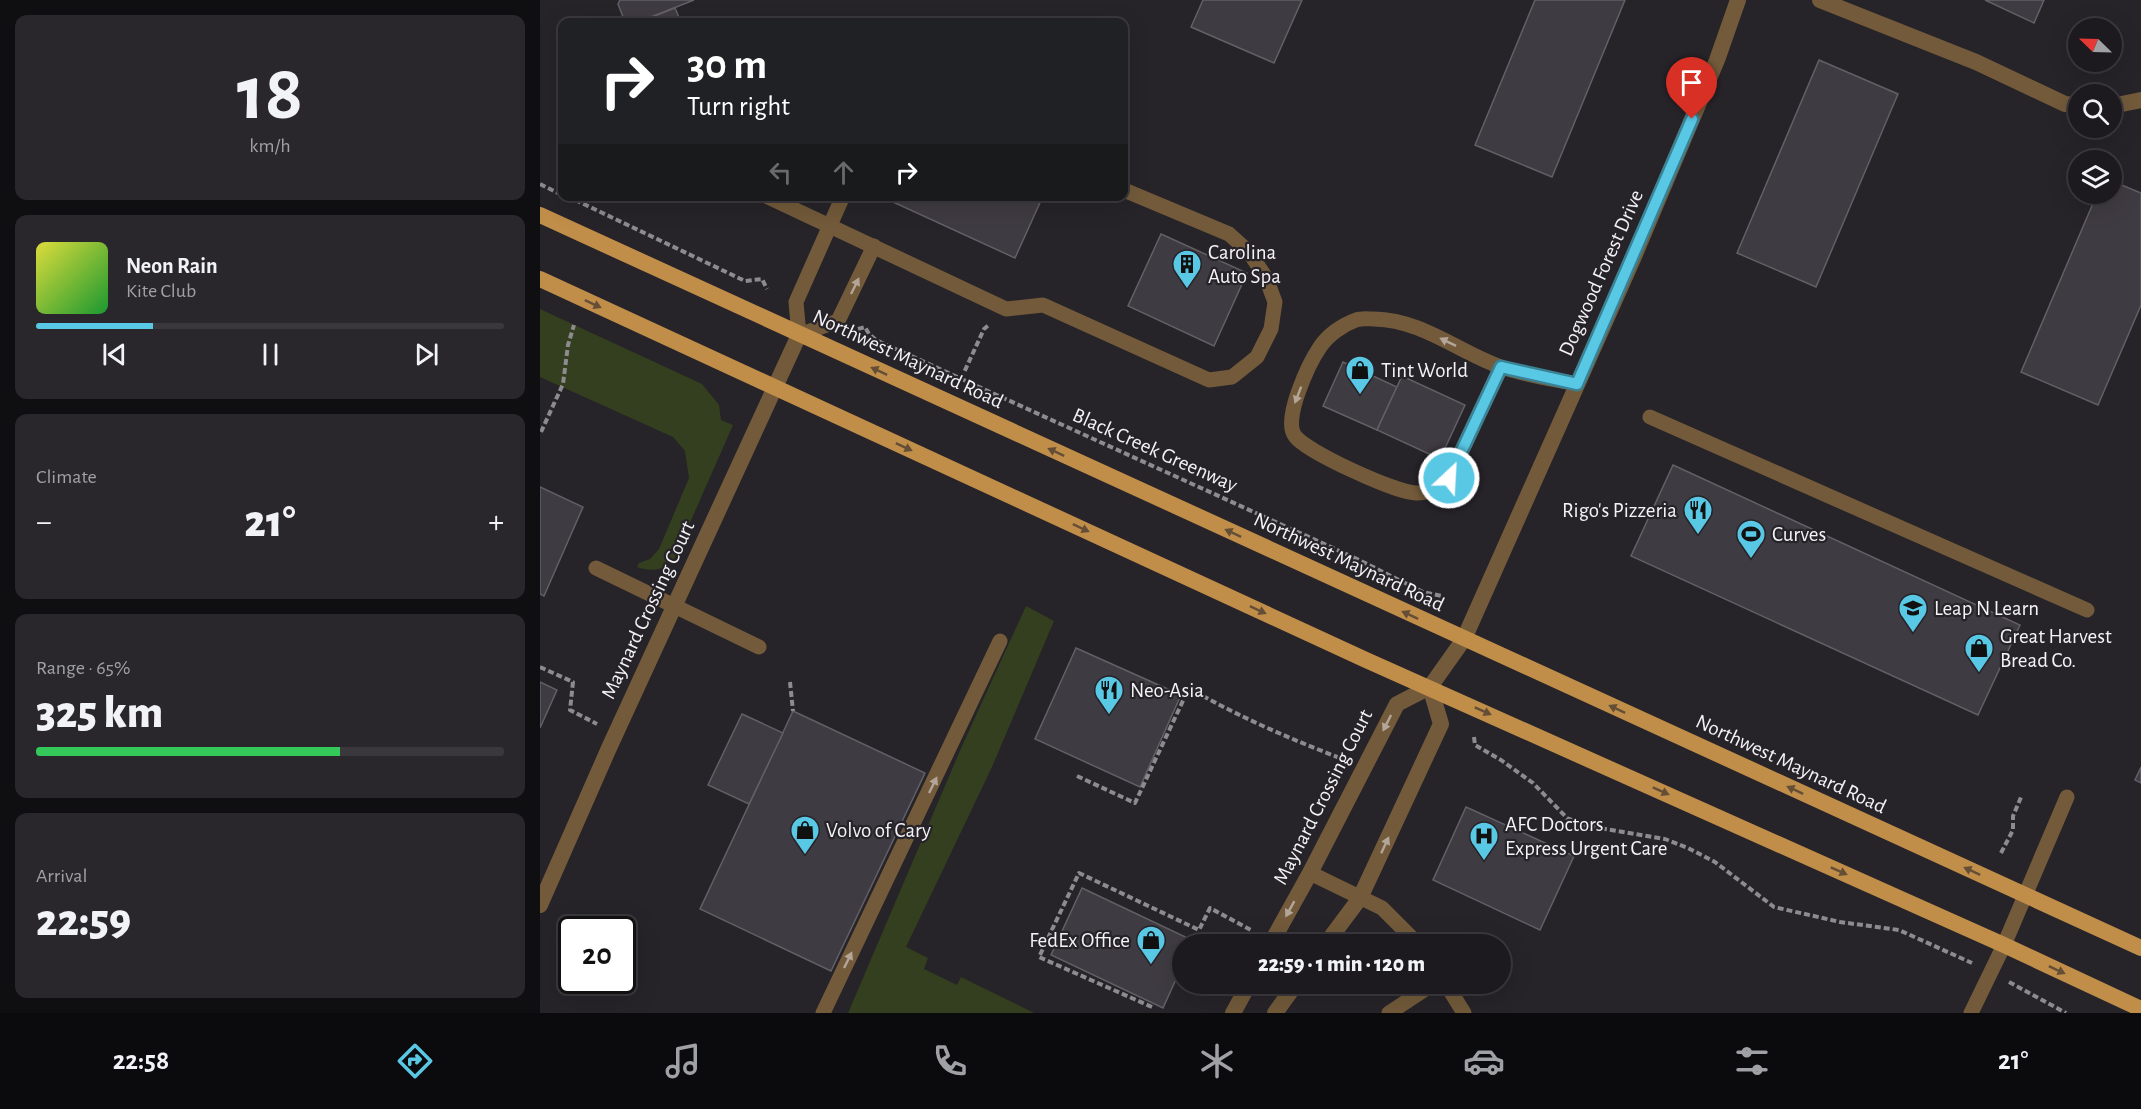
<!DOCTYPE html>
<meta charset="utf-8">
<style>
:root{--surface:#1c1a1f;--page:#29272c;--text:#f1f3f6;--muted:#a0a1a4;--line:#3a383d;--accent:#59c8e5}
body{margin:0;font-family:"Alegreya Sans",sans-serif;background:var(--page);color:var(--text);height:100vh;display:flex;flex-direction:column;font-size:22px;white-space:nowrap}
*{box-sizing:border-box;margin:0}
p{font-size:20px;color:var(--muted)}
.icon{flex:none;width:33px;height:33px;fill:none;stroke:currentColor;stroke-width:2;stroke-linecap:round;stroke-linejoin:round}
.map{position:relative;flex:1;overflow:hidden}
.side{display:flex;flex-direction:column;gap:15px;padding:15px;background:#0f0e11;width:540px}
.side>*{flex:none}
.hud{position:absolute;left:18px;top:18px;width:570px;height:183px;border-radius:12px;box-shadow:0 6px 24px #0002,0 0 0 2px var(--line);background:#202124;color:#fff;overflow:hidden}
.needle{width:39px;rotate:293deg}
.fabs{position:absolute;left:1528px;top:18px;display:grid;gap:12px}
.fabs a{display:grid;place-items:center;width:54px;height:54px;border-radius:50%;background:var(--surface);box-shadow:0 6px 24px #0002,0 0 0 2px var(--line);font-size:30px}
.speed{position:absolute;left:18px;top:916px;display:flex;gap:12px;font-size:30px;font-weight:700;text-align:center}
.speed>*{display:grid;place-content:center;width:78px;height:78px;border-radius:50%;background:var(--surface);box-shadow:0 6px 24px #0002,0 0 0 2px var(--line);line-height:1}
.speed .limit{border:3px solid #111;border-radius:9px;background:#fff;color:#111}
.pin{position:absolute;display:grid;place-items:center;width:51px;height:51px;color:#fff;margin:-62px -26px;border-radius:50% 50% 50% 0;rotate:-45deg;box-shadow:0 0 6px #0007}
.pin .icon{rotate:45deg}
.me{position:absolute;width:66px;margin:-33px;rotate:25deg;stroke-linejoin:round;filter:drop-shadow(0 0 4px #0008)}
.turn{display:flex;align-items:center;gap:21px;height:126px;padding:0 30px;font-size:27px}
.turn .icon{width:78px;height:78px;stroke-width:2.5}
.turn b{display:block;font-size:42px;line-height:51px}
.lanes{display:flex;align-items:center;height:57px;padding:0 30px;background:#0003;justify-content:center;gap:30px;direction:ltr}
.lanes .off{opacity:.35}
.big{font-size:45px;font-weight:800;line-height:1.1}
.side .card{flex:1;display:flex;flex-direction:column;justify-content:center;gap:9px;min-width:0;padding:0 21px;border-radius:12px;background:var(--page)}
.side .dial{align-items:center;gap:0}
.dial b{font-size:78px;line-height:1}
.song{display:flex;align-items:center;gap:18px}
.cover{width:72px;height:72px;border-radius:9px;background:linear-gradient(135deg,hsl(60 70% 55%),hsl(130 70% 35%))}
.played{height:6px;border-radius:3px;background:linear-gradient(90deg,var(--accent) 25%,var(--line) 25%)}
.keys{display:flex;justify-content:space-around;direction:ltr}
.heat{display:flex;justify-content:space-between;align-items:center;font-size:33px;direction:ltr}
.charge{height:9px;border-radius:4px;background:linear-gradient(90deg,#34c759 65%,var(--line) 0)}
.trip{position:absolute;left:632px;top:934px;width:339px;height:60px;border-radius:30px;background:var(--surface);box-shadow:0 6px 24px #0002,0 0 0 2px var(--line);font-weight:800;line-height:60px;text-align:center}
.tabs{display:flex;height:96px;justify-content:space-around;align-items:center;background:#0b0a0c;color:var(--muted)}
.tabs .icon{width:42px;height:42px}
.tabs .active{color:var(--accent)}
.tabs b{font-size:27px;color:var(--text)}
main{display:flex;flex:1;min-height:0}
.map>svg:first-child{display:block}
</style>
<main>
<section class="side">
<div class="card dial"><b>18</b><p>km/h</p></div>
<div class="card">
<div class="song"><i class="cover"></i><div><b>Neon Rain</b><p>Kite Club</p></div></div>
<div class="played"></div>
<div class="keys"><svg class="icon" aria-label="previous" viewBox="0 0 24 24"><path d="M18 5L8 12l10 7zM5 5v14"/></svg><svg class="icon" aria-label="pause" viewBox="0 0 24 24"><path d="M8 5v14M16 5v14"/></svg><svg class="icon" aria-label="next" viewBox="0 0 24 24"><path d="M6 5l10 7-10 7zM19 5v14"/></svg></div>
</div>
<div class="card"><p>Climate</p>
<div class="heat"><a>−</a><b class="big">21°</b><a>+</a></div>
</div>
<div class="card"><p>Range · 65%</p><b class="big">325 km</b><div class="charge"></div></div>
<div class="card"><p>Arrival</p><b class="big">22:59</b></div>
</section>
<div class="map">
<svg width="1601" height="1013" viewBox="0 0 1601 1013">
<rect width="100%" height="100%" fill="#262329"/>
<g fill="#333f1e">
<path d="M0,309l162,75 17,21 2,15 12,5 -59,134c-12,12 -22,13 -37,8l2,-4 11,-4 9,-10 30,-71 -4,-27 -12,-14 -133,-60z"/>
<path d="M486,606l28,15 -62,146 -86,180 22,11 -4,11 33,16 4,-8 73,36h-186l114,-267z"/>
</g>
<g fill="#3f3b42" stroke="#635f67" stroke-width="1.5">
<path d="M80,0h74l-56,22h-13l-7,-18z"/>
<path d="M663,0h99l-28,63 -83,-36z"/>
<path d="M995,0h90l-73,177 -77,-32z"/>
<path d="M1445,0h59l-10,23z"/>
<path d="M135,8l6,14h-32l-2,-3z"/>
<path d="M1279,60l79,34 -82,193 -79,-34z"/>
<path d="M1572,181l29,12v112l-43,100 -77,-33 76,-178h15z"/>
<path d="M340,196h163l-28,62z"/>
<path d="M621,234l86,39 -33,73 -86,-40z"/>
<path d="M803,362l54,25 -20,43 -54,-24z"/>
<path d="M862,376l63,29 -25,54 -63,-29z"/>
<path d="M1133,465l347,160 -42,90 -347,-159z"/>
<path d="M0,487l43,20 -39,89 -4,-2z"/>
<path d="M536,648l105,47 -41,92 -105,-48z"/>
<path d="M0,682l17,8 -17,38z"/>
<path d="M253,711l132,62 -94,198 -131,-62z"/>
<path d="M202,714l41,19 -34,71 -41,-19z"/>
<path d="M1601,767v16l-6,-3z"/>
<path d="M926,807l108,49 -34,74 -107,-50z"/>
<path d="M542,888l112,53 -2,4h-10v21l-19,42 -112,-53z"/>
</g>
<g fill="none" stroke-linecap="round" stroke-linejoin="round">
<g stroke="#8e8b90" stroke-width="4" stroke-dasharray="6 3" stroke-linecap="butt">
<path d="M0,184l22,11"/>
<path d="M27,196l178,85 17,-2 5,10"/>
<path d="M318,329l7,-2 4,7 7,6 481,219 66,33 19,4 2,3"/>
<path d="M421,379l23,-50 6,-5"/>
<path d="M1,432l22,-48 5,-39 6,-20"/>
<path d="M0,667l33,15 -3,28 27,14"/>
<path d="M250,682l3,29"/>
<path d="M934,737l1,8 26,15 32,23 34,35 20,8 78,13 23,9 27,14 59,45 66,15 59,8 73,33"/>
<path d="M537,776l58,27 54,-115c48,28 99,50 151,70"/>
<path d="M1461,853l12,-23v-14l9,-21"/>
<path d="M1469,982l57,31"/>
<path d="M612,1007l-113,-50 40,-84 120,57 11,-22 41,22"/>
</g>
<g stroke="#725a3a" stroke-width="15">
<path d="M226,196l240,113 37,-4 166,75 23,-3 25,-20 14,-28 4,-27 -9,-24 -17,-26 -20,-18 -105,-44"/>
<path d="M303,196l-47,106 3,33 39,-14 36,-75"/>
<path d="M961,367l-52,111c-10,8 -18,15 -32,15 -19,1 -112,-42 -122,-57 -13,-16 14,-73 25,-89 8,-12 22,-22 36,-27 5,-2 12,-1 18,-1 49,1 84,33 127,48 24,8 51,12 76,17"/>
<path d="M1110,417l437,193"/>
<path d="M56,568l163,79"/>
<path d="M770,873l72,35 37,37"/>
<path d="M906,984l18,29"/>
<path d="M283,1013l177,-372"/>
<path d="M849,1013l44,-29"/>
<path d="M1431,1013l33,-68 63,-148"/>
</g>
<g stroke="#725a3a" stroke-width="16">
<path d="M1280,0l156,62 89,42 14,1"/>
<path d="M1572,106l29,-6"/>
<path d="M0,905l69,-157 190,-413"/>
<path d="M730,945l40,-72 87,-169 33,-17 34,-48 169,-380 84,-199 21,-60"/>
<path d="M785,945l35,-47 81,-174 -11,-37"/>
<path d="M693,1013l16,-29"/>
<path d="M735,1013l21,-29"/>
</g>
<g stroke="#c08e49" stroke-width="16">
<path d="M0,215l1601,733"/>
<path d="M0,279l826,381 638,285 137,64"/>
</g>
</g>
<defs><path id="oneway-solid" d="M-6-.8H1V-3.2L6.5 0L1 3.2V.8H-6Z" transform="scale(1.5)"/></defs>
<g fill="#b3a698">
<use href="#oneway-solid" transform="translate(315 286) rotate(-64)"/>
<use href="#oneway-solid" transform="translate(908 342) rotate(-154)"/>
<use href="#oneway-solid" transform="translate(758 395) rotate(111)"/>
<use href="#oneway-solid" transform="translate(847 723) rotate(117)"/>
<use href="#oneway-solid" transform="translate(393 785) rotate(-64)"/>
<use href="#oneway-solid" transform="translate(845 845) rotate(-65)"/>
<use href="#oneway-solid" transform="translate(750 909) rotate(119)"/>
<use href="#oneway-solid" transform="translate(308 960) rotate(-64)"/>
</g>
<g fill="#644e36">
<use href="#oneway-solid" transform="translate(53 304) rotate(25)"/>
<use href="#oneway-solid" transform="translate(339 371) rotate(-155)"/>
<use href="#oneway-solid" transform="translate(364 447) rotate(25)"/>
<use href="#oneway-solid" transform="translate(516 452) rotate(-155)"/>
<use href="#oneway-solid" transform="translate(541 528) rotate(25)"/>
<use href="#oneway-solid" transform="translate(693 533) rotate(-155)"/>
<use href="#oneway-solid" transform="translate(718 610) rotate(25)"/>
<use href="#oneway-solid" transform="translate(870 615) rotate(-155)"/>
<use href="#oneway-solid" transform="translate(1077 709) rotate(-155)"/>
<use href="#oneway-solid" transform="translate(943 711) rotate(24)"/>
<use href="#oneway-solid" transform="translate(1255 790) rotate(-155)"/>
<use href="#oneway-solid" transform="translate(1121 791) rotate(24)"/>
<use href="#oneway-solid" transform="translate(1299 871) rotate(24)"/>
<use href="#oneway-solid" transform="translate(1432 871) rotate(-155)"/>
<use href="#oneway-solid" transform="translate(1517 970) rotate(25)"/>
</g>
<g fill="none" stroke-linecap="round" stroke-linejoin="round">
<g stroke="#3a8295" stroke-width="15">
<path id="route" d="M909,478l52,-111 76,17 115,-265"/>
</g>
<use href="#route" stroke="#59c8e5" stroke-width="10"/>
</g>
<defs>
<g id="building-pin" transform="scale(1.5)"><path d="M0 17L-7.5 6A9.5 9.5 0 1 1 7.5 6Z" fill="#59c8e5" stroke="#262329"/><path d="M-4-6H4V6H1V3H-1V6H-4ZM-2.5-4.3h1.7v1.8h-1.7ZM.8-4.3h1.7v1.8H.8ZM-2.5-1h1.7V.8h-1.7ZM.8-1h1.7V.8H.8Z" fill="#111"/></g>
<g id="shop-pin" transform="scale(1.5)"><path d="M0 17L-7.5 6A9.5 9.5 0 1 1 7.5 6Z" fill="#59c8e5" stroke="#262329"/><path d="M-5-2.5h2.3a2.7 3.5 0 0 1 5.4 0H5L5.5 6h-11ZM-1.5-2.5h3a1.5 2.3 0 0 0-3 0Z" fill="#111"/></g>
<g id="restaurant-pin" transform="scale(1.5)"><path d="M0 17L-7.5 6A9.5 9.5 0 1 1 7.5 6Z" fill="#59c8e5" stroke="#262329"/><path d="M-5-6h1v4h1v-4h1v4h1v-4h1v5L-1.5 .5V6h-2V.5L-5-1ZM5-6V6H3V1.5H1.5Q1.5-4 5-6Z" fill="#111"/></g>
<g id="stadium-pin" transform="scale(1.5)"><path d="M0 17L-7.5 6A9.5 9.5 0 1 1 7.5 6Z" fill="#59c8e5" stroke="#262329"/><path d="M0-5a6.5 5 0 1 0 0 10a6.5 5 0 1 0 0-10ZM-3.5-1.8h7v3.6h-7Z" fill="#111"/></g>
<g id="school-pin" transform="scale(1.5)"><path d="M0 17L-7.5 6A9.5 9.5 0 1 1 7.5 6Z" fill="#59c8e5" stroke="#262329"/><path d="M0-5L7-2L0 1L-7-2ZM-4 1L0 2.5L4 1V4Q0 6-4 4Z" fill="#111"/></g>
<g id="hospital-pin" transform="scale(1.5)"><path d="M0 17L-7.5 6A9.5 9.5 0 1 1 7.5 6Z" fill="#59c8e5" stroke="#262329"/><path d="M-5-5h3v3.5h4V-5h3V5h-3V1.5h-4V5h-3Z" fill="#111"/></g>
</defs>
<g fill-rule="evenodd">
<use href="#building-pin" x="647" y="264"/>
<use href="#shop-pin" x="820" y="370"/>
<use href="#restaurant-pin" x="1158" y="510"/>
<use href="#stadium-pin" x="1211" y="534"/>
<use href="#school-pin" x="1373" y="608"/>
<use href="#shop-pin" x="1439" y="648"/>
<use href="#restaurant-pin" x="569" y="690"/>
<use href="#shop-pin" x="265" y="830"/>
<use href="#hospital-pin" x="944" y="836"/>
<use href="#shop-pin" x="611" y="940"/>
</g>
<g text-anchor="middle" dominant-baseline="central" stroke-width="4.5" stroke-linejoin="round" paint-order="stroke">
<g font-size="21" fill="#f4f2f6" stroke="#262329" text-anchor="start">
<text x="668" y="252">Carolina<tspan x="668" dy="24">Auto Spa</tspan></text>
<text x="841" y="370">Tint World</text>
<text x="1137" y="510" text-anchor="end">Rigo's Pizzeria</text>
<text x="1232" y="534">Curves</text>
<text x="1394" y="608">Leap N Learn</text>
<text x="1460" y="636">Great Harvest<tspan x="1460" dy="24">Bread Co.</tspan></text>
<text x="590" y="690">Neo-Asia</text>
<text x="965" y="824">AFC Doctors<tspan x="965" dy="24">Express Urgent Care</tspan></text>
<text x="286" y="830">Volvo of Cary</text>
<text x="590" y="940" text-anchor="end">FedEx Office</text>
</g>
<g font-size="21" fill="#f4f2f6" stroke="#262329">
<text transform="translate(1061 273) rotate(-66)">Dogwood Forest Drive</text>
<text transform="translate(368 359) rotate(25)">Northwest Maynard Road</text>
<text transform="translate(615 450) rotate(24)">Black Creek Greenway</text>
<text transform="translate(809 562) rotate(25)">Northwest Maynard Road</text>
<text transform="translate(108 610) rotate(-65)">Maynard Crossing Court</text>
<text transform="translate(1251 764) rotate(25)">Northwest Maynard Road</text>
<text transform="translate(783 797) rotate(-63)">Maynard Crossing Court</text>
</g>
</g>
</svg>
<div class="fabs">
<a><svg class="needle" viewBox="-14 -14 28 28"><path d="M0-13l5 13h-10z" fill="#e53935"/><path d="M0 13l5-13h-10z" fill="#a0a1a4"/></svg></a>
<a><svg class="icon" aria-label="search" viewBox="0 0 24 24"><circle cx="10" cy="10" r="6"/><path d="M15 15l6 6"/></svg></a>
<a><svg class="icon" aria-label="layers" viewBox="0 0 24 24"><path d="M12 4l9 5-9 5-9-5zM3 14l9 5 9-5"/></svg></a>
</div>
<div class="speed"><div class="limit">20</div></div>
<div class="pin" style="left:1152px;top:119px;background:#d93025"><svg class="icon" aria-label="arrive" viewBox="0 0 24 24"><path d="M6 21V4h12l-3 4 3 4H6"/></svg></div>
<svg class="me" style="left:909px;top:478px" viewBox="-20 -20 40 40"><circle r="17" fill="#59c8e5" stroke="#fff" stroke-width="3"/><path d="M0-11L8 9 0 5-8 9z" fill="#fff"/></svg>
<div class="trip">22:59 · 1 min · 120 m</div>
<div class="hud">
<div class="turn"><svg class="icon" aria-label="right" viewBox="0 0 24 24"><path d="M7 20v-9h11M14 6l5 5-5 5"/></svg><div><b>30 m</b>Turn right</div></div>
<div class="lanes"><svg class="icon off" aria-label="left" viewBox="0 0 24 24"><path d="M17 20v-9H6M10 6l-5 5 5 5"/></svg><svg class="icon off" aria-label="ahead" viewBox="0 0 24 24"><path d="M12 20V5M6 11l6-6 6 6"/></svg><svg class="icon" aria-label="right" viewBox="0 0 24 24"><path d="M7 20v-9h11M14 6l5 5-5 5"/></svg></div>
</div>
</div>
</main>
<nav class="tabs">
<b>22:58</b>
<svg class="icon active" aria-label="directions" viewBox="0 0 24 24"><path d="M12 3l9 9-9 9-9-9zM9 14v-3h6M13 9l2 2-2 2"/></svg>
<svg class="icon" aria-label="music" viewBox="0 0 24 24"><path d="M9 18V5l10-2v13"/><circle cx="6" cy="18" r="3"/><circle cx="16" cy="16" r="3"/></svg>
<svg class="icon" aria-label="phone" viewBox="0 0 24 24"><path d="M5 4h4l2 5-3 2q2 4 5 5l2-3 5 2v4C11 20 4 13 5 4z"/></svg>
<svg class="icon" aria-label="climate" viewBox="0 0 24 24"><path d="M12 3v18M4 7l16 10M4 17L20 7"/></svg>
<svg class="icon" aria-label="car" viewBox="0 0 24 24"><path d="M5 17H2v-5l4-1 3-4h7l3 4 3 1v5h-3M9 17h6M6 11h13"/><circle cx="7" cy="17" r="2"/><circle cx="17" cy="17" r="2"/></svg>
<svg class="icon" aria-label="filters" viewBox="0 0 24 24"><path d="M4 7h16M4 17h16"/><circle cx="9" cy="7" r="2"/><circle cx="15" cy="17" r="2"/></svg>
<b>21°</b>
</nav>
